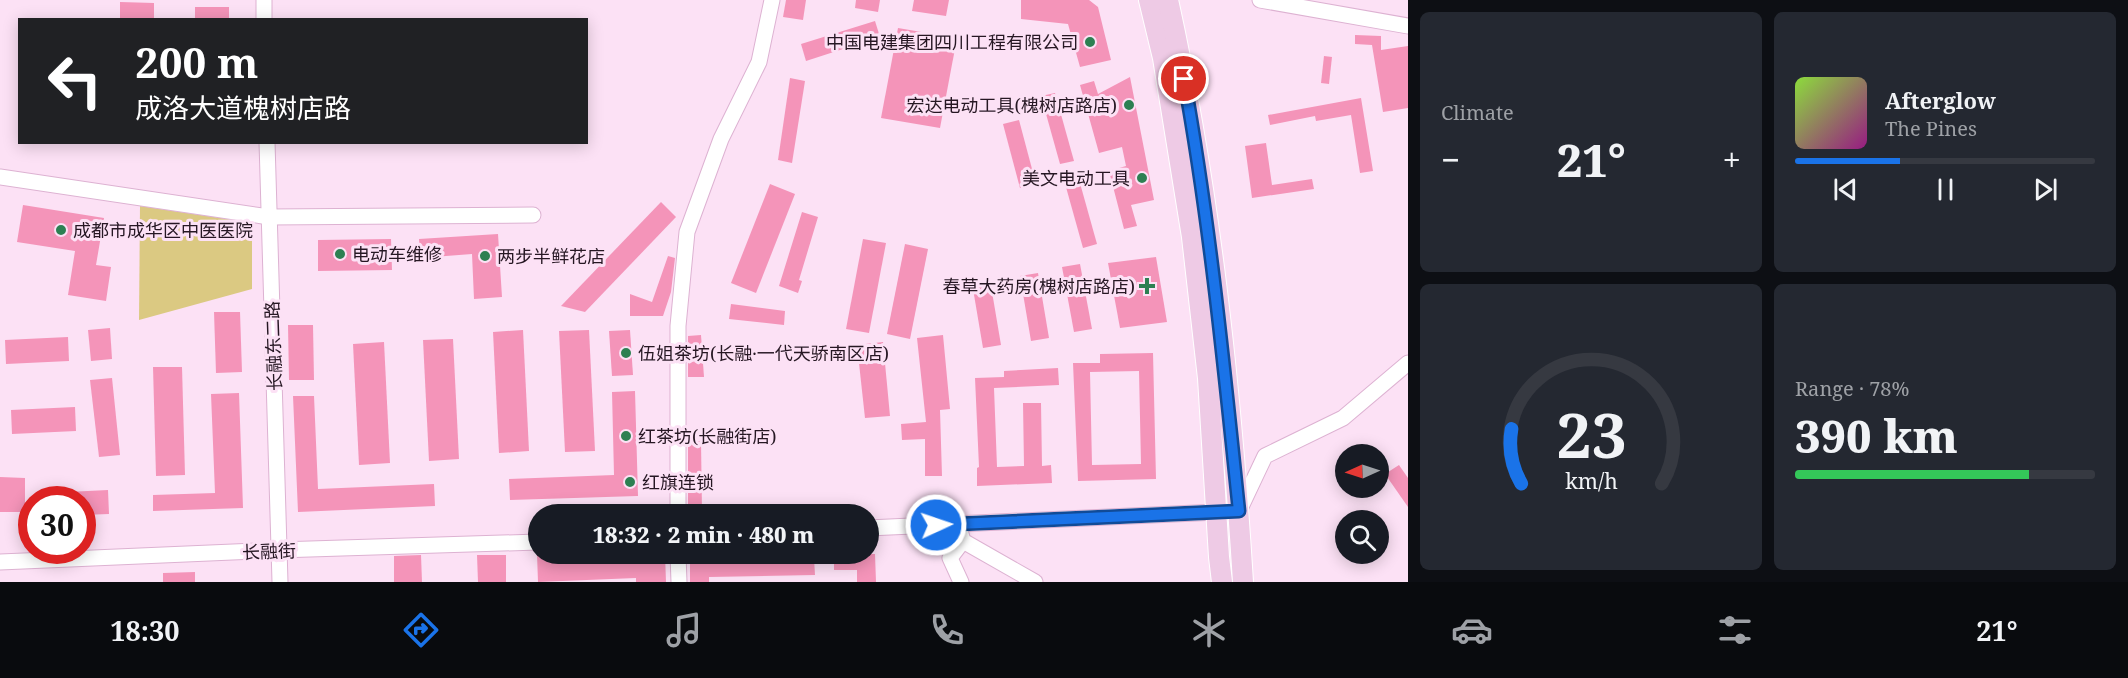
<!DOCTYPE html>
<meta charset="utf-8">
<style>
:root{--surface:#171b24;--page:#242831;--text:#f1f3f6;--muted:#9ea1a6;--line:#363941;--accent:#1a73e8}
body{margin:0;font-family:"Noto Serif","Noto Sans SC",serif;background:var(--page);color:var(--text);height:100vh;display:flex;flex-direction:column;font-size:22px;white-space:nowrap}
*{box-sizing:border-box;margin:0}
p{font-size:20px;color:var(--muted)}
.icon{flex:none;width:33px;height:33px;fill:none;stroke:currentColor;stroke-width:2;stroke-linecap:round;stroke-linejoin:round}
.map{position:relative;flex:1;overflow:hidden}
.side{display:flex;flex-direction:column;gap:12px;padding:12px;background:#0d0f14;width:720px}
.side>*{flex:none}
.top-card{position:absolute;left:18px;top:18px;width:570px;height:126px;border-radius:0px;box-shadow:0 3px 15px #0003;background:#202124;color:#fff;overflow:hidden}
.needle{width:39px;rotate:267deg}
.buttons{position:absolute;left:1335px;top:444px;display:grid;gap:12px}
.buttons a{display:grid;place-items:center;width:54px;height:54px;border-radius:50%;background:var(--surface);box-shadow:0 3px 15px #0003;font-size:30px}
.speed{position:absolute;left:18px;top:486px;display:flex;gap:12px;font-size:30px;font-weight:700;text-align:center}
.speed>*{display:grid;place-content:center;width:78px;height:78px;border-radius:50%;background:var(--surface);box-shadow:0 3px 15px #0003;line-height:1}
.speed .limit{border:9px solid #d22;background:#fff;color:#111}
.pin{position:absolute;display:grid;place-items:center;width:51px;height:51px;color:#fff;margin:-26px;border:3px solid #fff;border-radius:50%;box-shadow:0 2px 6px #0007}
.me{position:absolute;width:66px;margin:-33px;rotate:87deg;stroke-linejoin:round;filter:drop-shadow(0 0 4px #0008)}
.turn{display:flex;align-items:center;gap:21px;height:126px;padding:0 18px;font-size:27px}
.turn .icon{width:78px;height:78px;stroke-width:2.5}
.turn b{display:block;font-size:42px;line-height:51px}
.big{font-size:45px;font-weight:800;line-height:1.1}
.side .widget{flex:1;display:flex;flex-direction:column;justify-content:center;gap:9px;min-width:0;padding:0 21px;border-radius:9px;background:var(--page)}
.side .dial{align-items:center;gap:0}
.dial svg{height:156px;overflow:visible;fill:none;stroke:var(--line);stroke-width:7;stroke-linecap:round;text-anchor:middle}
.dial text{fill:var(--text);stroke:none}
.song{display:flex;align-items:center;gap:18px}
.cover{width:72px;height:72px;border-radius:9px;background:linear-gradient(135deg,hsl(90 70% 55%),hsl(310 70% 35%))}
.played{height:6px;border-radius:3px;background:linear-gradient(90deg,var(--accent) 35%,var(--line) 35%)}
.keys{display:flex;justify-content:space-around;direction:ltr}
.heat{display:flex;justify-content:space-between;align-items:center;font-size:33px;direction:ltr}
.charge{height:9px;border-radius:4px;background:linear-gradient(90deg,#34c759 78%,var(--line) 0)}
.side .tiles{flex:1;display:grid;gap:12px;grid-template-columns:repeat(2,1fr)}
.trip{position:absolute;left:528px;top:504px;width:351px;height:60px;border-radius:30px;background:var(--surface);box-shadow:0 3px 15px #0003;font-weight:800;line-height:60px;text-align:center}
.menu{display:flex;height:96px;justify-content:space-around;align-items:center;background:#090b0e;color:var(--muted)}
.menu .icon{width:42px;height:42px}
.menu .selected{color:var(--accent)}
.menu b{font-size:27px;color:var(--text)}
main{display:flex;flex:1;min-height:0}
.map>svg:first-child{display:block}
</style>
<main>
<div class="map">
<svg width="1408" height="582" viewBox="0 0 1408 582">
<rect width="100%" height="100%" fill="#fce1f5"/>
<path fill="#dbc982" d="M140,206l94,14 18,21v48l-113,31z"/>
<g fill="#f494b9" fill-rule="evenodd">
<path d="M786,0h20l-3,20 -20,-3z"/>
<path d="M856,0h24l-2,12 -23,-4z"/>
<path d="M914,0h35l-3,16 -34,-5z"/>
<path d="M1021,0h68l9,7 13,53 -31,7 -12,-43 -47,-5z"/>
<path d="M120,2l34,1v17h-34z"/>
<rect x="195" y="7" width="34" height="13"/>
<path d="M875,21l5,16 -74,24 -5,-17z"/>
<path d="M898,28l59,10 -17,90 -59,-10z"/>
<path d="M1355,35l26,1v14l27,-4v62l-25,4 -11,-67 -17,-1z"/>
<path d="M1324,56l8,1 -3,27 -8,-1z"/>
<path d="M1130,77l24,123 -23,5 6,21 -13,3 -15,-58 17,-5 -4,-19 -23,6 -19,-68 14,-4 4,13z"/>
<path d="M790,78l15,3 -13,82 -14,-3z"/>
<path d="M1055,93l19,68 -14,3 -19,-68z"/>
<path d="M1361,98l12,73 -13,2 -9,-58 -35,6 -1,-5 -45,9 -2,-10z"/>
<path d="M1019,120l17,64 -16,4 -17,-64z"/>
<path d="M1266,143l6,42 40,-6 2,10 -62,9 -7,-52z"/>
<path d="M1078,176l19,68 -14,4 -19,-68z"/>
<path d="M770,184l25,10 -39,99 -25,-10z"/>
<path d="M661,202l15,15 -91,95 -24,-6z"/>
<path d="M23,205l81,13 -8,47 15,2 -5,34 -38,-6 7,-44 -58,-9z"/>
<path d="M802,212l16,5 -19,63 3,1 -4,12 -19,-7z"/>
<path d="M498,234l4,63 -28,2 -2,-45 -52,4 -1,-19z"/>
<path d="M391,239l1,31 -74,1v-31z"/>
<path d="M863,239l23,4 -17,90 -23,-4z"/>
<path d="M905,244l23,5 -18,90 -23,-5z"/>
<path d="M668,256l7,2 -4,34 -8,24h-33v-22l22,8z"/>
<path d="M1156,257l11,65 -47,6 -12,-65z"/>
<path d="M1080,264l12,65 -18,3 -12,-65z"/>
<path d="M1038,273l11,65 -18,3 -11,-65z"/>
<path d="M990,280l11,65 -18,3 -11,-65z"/>
<path d="M731,304l54,7 -1,14 -55,-6z"/>
<path d="M214,312h26l2,60 -26,1z"/>
<path d="M288,325h25l1,55h-25z"/>
<path d="M110,328l2,31 -21,2 -3,-31z"/>
<path d="M523,330l6,121 -30,2 -6,-121z"/>
<path d="M589,330l6,121 -30,1 -6,-121z"/>
<path d="M630,330l3,45 -21,1 -3,-45z"/>
<path d="M701,335l3,42h-16v-41z"/>
<path d="M943,335l7,74 -10,1 2,66h-17v-37l-23,1 -1,-16 25,-2 -9,-84z"/>
<path d="M68,337l1,24 -63,3 -1,-24z"/>
<path d="M453,339l6,120 -30,2 -6,-121z"/>
<path d="M384,342l6,121 -31,2 -6,-121z"/>
<path d="M883,342l7,74 -25,2 -8,-73z"/>
<path d="M1153,353l3,126 -78,2 -5,-118h27v-9zM1139,371l2,93 -49,1 -2,-93z"/>
<path d="M153,367h29l3,108 -29,1z"/>
<path d="M1058,368l1,17 -65,3 3,79 27,-1 -1,-63h18l1,63 9,-1 1,18 -75,3v-18l2,-1 -4,-89 29,-1v-6z"/>
<path d="M112,378l8,77 -21,2 -9,-77z"/>
<path d="M635,391l3,105 -128,4 -1,-21 105,-4 -2,-83z"/>
<path d="M239,393l4,115 -90,3v-16l62,-2 -4,-99z"/>
<path d="M293,396h21l4,93 116,-5 1,22 -137,6z"/>
<path d="M75,407l1,24 -64,3 -1,-24z"/>
<path d="M688,441h13l1,71 -14,1z"/>
<path d="M1399,465l9,13v29l-23,-33z"/>
<path d="M0,477l25,1v34h-25z"/>
<path d="M108,490l1,24 -27,1v-15h-35v-7z"/>
<path d="M537,554h128l1,28h-30v-4l-98,4z"/>
<path d="M834,554h41l1,28h-19v-12h-23z"/>
<path d="M421,555l1,27h-28v-26z"/>
<path d="M477,555h29v27h-28z"/>
<path d="M814,558l1,17 -106,2v5h-19v-22z"/>
<path d="M195,572v10h-32v-9z"/>
</g>
<g fill="none" stroke-linecap="round" stroke-linejoin="round">
<g stroke="#ddb2d2" stroke-width="17">
<g id="minor">
<path d="M264,0v20"/>
<path d="M1260,0l148,26"/>
<path d="M267,142l13,440"/>
<path d="M0,177l269,40 264,-2"/>
<path d="M678,514v-188l9,-94 34,-93 38,-77 13,-62"/>
<path d="M958,523l5,18 72,41"/>
<path d="M868,528l371,-17 26,-55 78,-38 65,-55"/>
<path d="M678,554l1,28"/>
<path d="M0,562l278,-12 260,-8"/>
<path d="M961,582l-11,-24 13,-17"/>
</g>
</g>
<g stroke="#fff" stroke-width="22">
<g id="major">
<path d="M1149,0l14,58 29,179 16,141 11,179 3,25"/>
<path d="M1168,0c42,191 63,387 75,582"/>
</g>
</g>
<use href="#minor" stroke="#fff" stroke-width="15"/>
<use href="#major" stroke="#eecae5" stroke-width="20"/>
</g>
<g fill="none" stroke-linecap="round" stroke-linejoin="round">
<g stroke="#114b97" stroke-width="15">
<path id="route" d="M936,525l303,-14c-15,-144 -29,-288 -55,-432"/>
</g>
<use href="#route" stroke="#1a73e8" stroke-width="10"/>
</g>
<g fill="#2d8052" stroke="#fce1f5" stroke-width="2">
<circle cx="1090" cy="42" r="6"/>
<circle cx="1129" cy="105" r="6"/>
<circle cx="1142" cy="178" r="6"/>
<circle cx="61" cy="230" r="6"/>
<circle cx="340" cy="254" r="6"/>
<circle cx="485" cy="256" r="6"/>
<path d="M1144 277h6v6h6v6h-6v6h-6v-6h-6v-6h6z"/>
<circle cx="626" cy="353" r="6"/>
<circle cx="626" cy="436" r="6"/>
<circle cx="630" cy="482" r="6"/>
</g>
<g text-anchor="middle" dominant-baseline="central" stroke-width="6" stroke-linejoin="round" paint-order="stroke">
<g font-size="18" fill="#261723" stroke="#fce1f5" text-anchor="start">
<text x="1078" y="42" text-anchor="end">中国电建集团四川工程有限公司</text>
<text x="1117" y="105" text-anchor="end">宏达电动工具(槐树店路店)</text>
<text x="1130" y="178" text-anchor="end">美文电动工具</text>
<text x="73" y="230">成都市成华区中医医院</text>
<text x="352" y="254">电动车维修</text>
<text x="497" y="256">两步半鲜花店</text>
<text x="1135" y="286" text-anchor="end">春草大药房(槐树店路店)</text>
<text x="638" y="353">伍姐茶坊(长融·一代天骄南区店)</text>
<text x="638" y="436">红茶坊(长融街店)</text>
<text x="642" y="482">红旗连锁</text>
</g>
<g font-size="18" fill="#261723" stroke="#fce1f5">
<text transform="translate(273 346) rotate(-92)">长融东二路</text>
<text transform="translate(269 551) rotate(-2)">长融街</text>
</g>
</g>
</svg>
<div class="buttons">
<a><svg class="needle" viewBox="-14 -14 28 28"><path d="M0-13l5 13h-10z" fill="#e53935"/><path d="M0 13l5-13h-10z" fill="#9ea1a6"/></svg></a>
<a><svg class="icon" aria-label="search" viewBox="0 0 24 24"><circle cx="10" cy="10" r="6"/><path d="M15 15l6 6"/></svg></a>
</div>
<div class="speed"><div class="limit">30</div></div>
<div class="pin" style="left:1184px;top:79px;background:#d93025"><svg class="icon" aria-label="arrive" viewBox="0 0 24 24"><path d="M6 21V4h12l-3 4 3 4H6"/></svg></div>
<svg class="me" style="left:936px;top:525px" viewBox="-20 -20 40 40"><circle r="17" fill="#1a73e8" stroke="#fff" stroke-width="3"/><path d="M0-11L8 9 0 5-8 9z" fill="#fff"/></svg>
<div class="trip">18:32 · 2 min · 480 m</div>
<div class="top-card">
<div class="turn"><svg class="icon" aria-label="left" viewBox="0 0 24 24"><path d="M17 20v-9H6M10 6l-5 5 5 5"/></svg><div><b>200 m</b>成洛大道槐树店路</div></div>
</div>
</div>
<section class="side">
<div class="tiles">
<div class="widget"><p>Climate</p>
<div class="heat"><a>−</a><b class="big">21°</b><a>+</a></div>
</div>
<div class="widget">
<div class="song"><i class="cover"></i><div><b>Afterglow</b><p>The Pines</p></div></div>
<div class="played"></div>
<div class="keys"><svg class="icon" aria-label="previous" viewBox="0 0 24 24"><path d="M18 5L8 12l10 7zM5 5v14"/></svg><svg class="icon" aria-label="pause" viewBox="0 0 24 24"><path d="M8 5v14M16 5v14"/></svg><svg class="icon" aria-label="next" viewBox="0 0 24 24"><path d="M6 5l10 7-10 7zM19 5v14"/></svg></div>
</div>
<div class="widget dial"><svg viewBox="0 0 100 80">
<path d="M14 69A42 42 0 1 1 86 69"/>
<path d="M14 69A42 42 0 0 1 9 41" stroke="#1a73e8"/>
<text x="50" y="56" font-size="32" font-weight="700">23</text>
<text x="50" y="72" font-size="11">km/h</text>
</svg></div>
<div class="widget"><p>Range · 78%</p><b class="big">390 km</b><div class="charge"></div></div>
</div>
</section>
</main>
<nav class="menu">
<b>18:30</b>
<svg class="icon selected" aria-label="directions" viewBox="0 0 24 24"><path d="M12 3l9 9-9 9-9-9zM9 14v-3h6M13 9l2 2-2 2"/></svg>
<svg class="icon" aria-label="music" viewBox="0 0 24 24"><path d="M9 18V5l10-2v13"/><circle cx="6" cy="18" r="3"/><circle cx="16" cy="16" r="3"/></svg>
<svg class="icon" aria-label="phone" viewBox="0 0 24 24"><path d="M5 4h4l2 5-3 2q2 4 5 5l2-3 5 2v4C11 20 4 13 5 4z"/></svg>
<svg class="icon" aria-label="climate" viewBox="0 0 24 24"><path d="M12 3v18M4 7l16 10M4 17L20 7"/></svg>
<svg class="icon" aria-label="car" viewBox="0 0 24 24"><path d="M5 17H2v-5l4-1 3-4h7l3 4 3 1v5h-3M9 17h6M6 11h13"/><circle cx="7" cy="17" r="2"/><circle cx="17" cy="17" r="2"/></svg>
<svg class="icon" aria-label="filters" viewBox="0 0 24 24"><path d="M4 7h16M4 17h16"/><circle cx="9" cy="7" r="2"/><circle cx="15" cy="17" r="2"/></svg>
<b>21°</b>
</nav>
